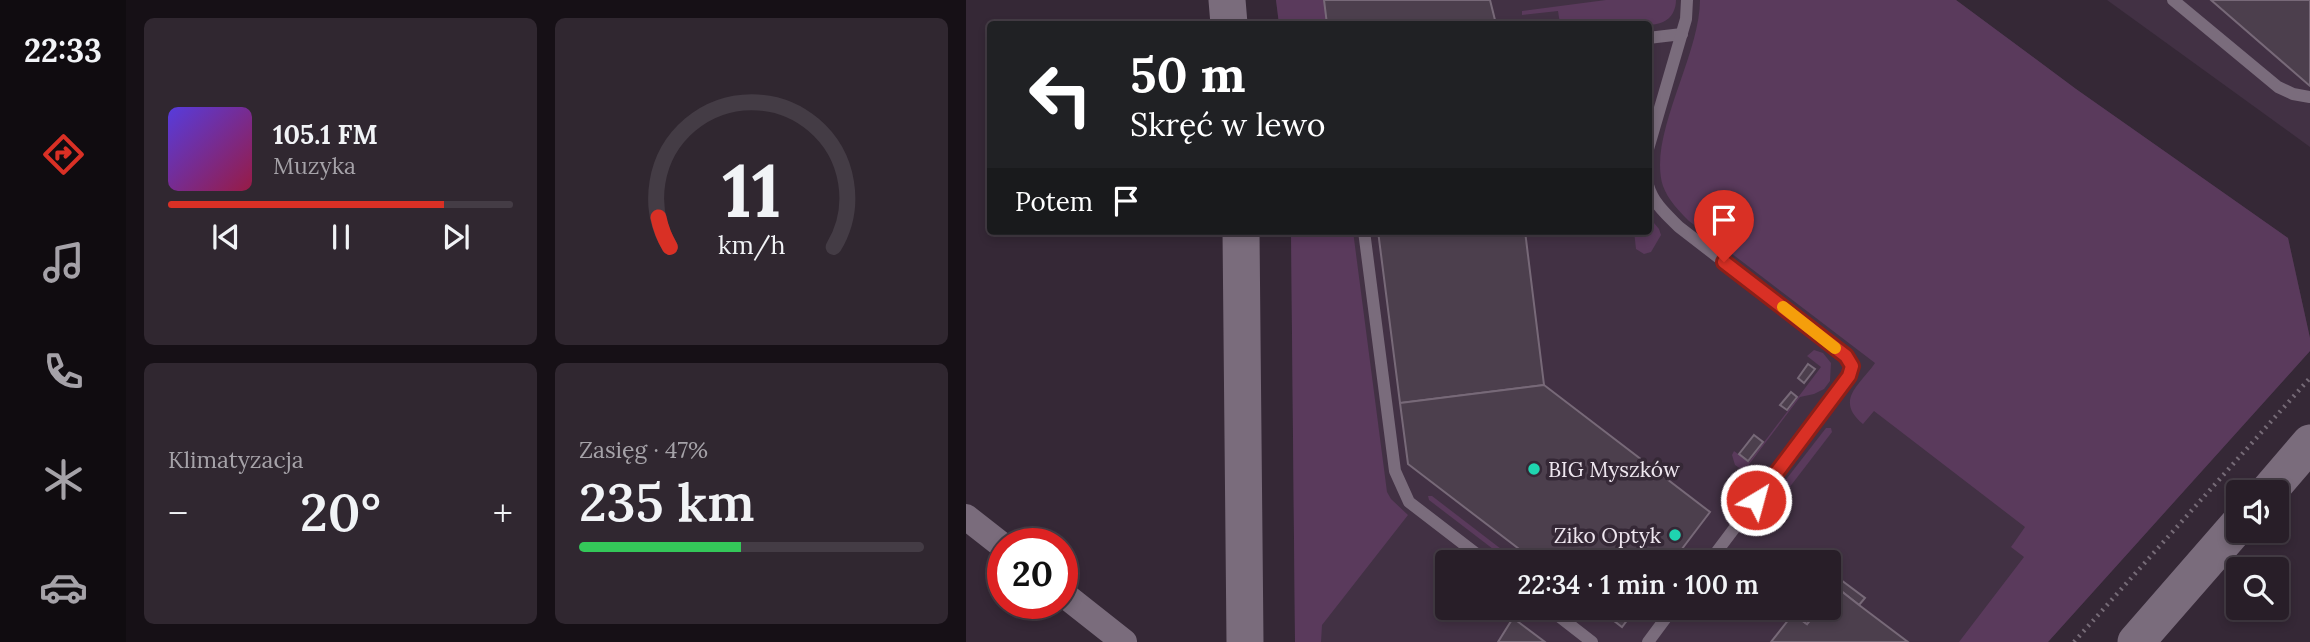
<!DOCTYPE html>
<html lang="pl">
<meta charset="utf-8">
<style>
:root{--surface:#281e28;--page:#302730;--text:#f1f3f6;--muted:#a5a2a8;--line:#443c45;--accent:#d93025}
body{margin:0;font-family:Lora,serif;background:var(--page);color:var(--text);height:100vh;display:flex;flex-direction:column;font-size:26px;white-space:nowrap}
*{box-sizing:border-box;margin:0}
p{font-size:23px;color:var(--muted)}
.icon{flex:none;width:38px;height:38px;fill:none;stroke:currentColor;stroke-width:2;stroke-linecap:round;stroke-linejoin:round}
.map{position:relative;flex:1;overflow:hidden}
.panel{display:flex;flex-direction:column;gap:18px;padding:18px;background:#161016;width:840px}
.panel>*{flex:none}
.guide{position:absolute;left:21px;top:21px;width:665px;height:214px;border-radius:7px;box-shadow:0 4px 10px #0003,0 0 0 2px var(--line);background:#202124;color:#fff;overflow:hidden}
.fabs{position:absolute;left:1260px;top:480px;display:grid;gap:14px}
.fabs a{display:grid;place-items:center;width:63px;height:63px;border-radius:7px;background:var(--surface);box-shadow:0 4px 10px #0003,0 0 0 2px var(--line);font-size:35px}
.speed{position:absolute;left:21px;top:528px;display:flex;gap:14px;font-size:35px;font-weight:700;text-align:center}
.speed>*{display:grid;place-content:center;width:91px;height:91px;border-radius:50%;background:var(--surface);box-shadow:0 4px 10px #0003,0 0 0 2px var(--line);line-height:1}
.speed .limit{border:10px solid #d22;background:#fff;color:#111}
.pin{position:absolute;display:grid;place-items:center;width:60px;height:60px;color:#fff;margin:-72px -30px;border-radius:50% 50% 50% 0;rotate:-45deg;box-shadow:0 0 7px #0007}
.pin .icon{rotate:45deg}
.me{position:absolute;width:77px;margin:-38px;rotate:37deg;stroke-linejoin:round;filter:drop-shadow(0 0 5px #0008)}
.turn{display:flex;align-items:center;gap:24px;height:147px;padding:0 28px;font-size:32px}
.turn .icon{width:91px;height:91px;stroke-width:2.5}
.turn b{display:block;font-size:49px;line-height:60px}
.then{display:flex;align-items:center;height:66px;padding:0 28px;background:#0003;gap:14px;font-size:26px}
.big{font-size:52px;font-weight:600;line-height:1.1}
.panel .widget{flex:1;display:flex;flex-direction:column;justify-content:center;gap:10px;min-width:0;padding:0 24px;border-radius:10px;background:var(--page)}
.panel .dial{align-items:center;gap:0}
.dial svg{height:182px;overflow:visible;fill:none;stroke:var(--line);stroke-width:7;stroke-linecap:round;text-anchor:middle}
.dial text{fill:var(--text);stroke:none}
.song{display:flex;align-items:center;gap:21px}
.cover{width:84px;height:84px;border-radius:10px;background:linear-gradient(135deg,hsl(250 70% 55%),hsl(340 70% 35%))}
.played{height:7px;border-radius:4px;background:linear-gradient(90deg,var(--accent) 80%,var(--line) 80%)}
.keys{display:flex;justify-content:space-around;direction:ltr}
.heat{display:flex;justify-content:space-between;align-items:center;font-size:38px;direction:ltr}
.charge{height:10px;border-radius:5px;background:linear-gradient(90deg,#34c759 47%,var(--line) 0)}
.panel .tiles{flex:1;display:grid;gap:18px;grid-template-columns:repeat(2,1fr)}
.trip{position:absolute;left:469px;top:550px;width:406px;height:70px;border-radius:7px;background:var(--surface);box-shadow:0 4px 10px #0003,0 0 0 2px var(--line);font-weight:600;line-height:70px;text-align:center}
main{display:flex;flex:1;min-height:0}
.menu{display:flex;flex-direction:column;width:126px;justify-content:space-around;align-items:center;background:#100c10;color:var(--muted)}
.menu .icon{width:49px;height:49px}
.menu .selected{color:var(--accent)}
.menu b{font-size:32px;color:var(--text)}
.map>svg:first-child{display:block}
</style>
<main>
<nav class="menu">
<b>22:33</b>
<svg class="icon selected" aria-label="directions" viewBox="0 0 24 24"><path d="M12 3l9 9-9 9-9-9zM9 14v-3h6M13 9l2 2-2 2"/></svg>
<svg class="icon" aria-label="music" viewBox="0 0 24 24"><path d="M9 18V5l10-2v13"/><circle cx="6" cy="18" r="3"/><circle cx="16" cy="16" r="3"/></svg>
<svg class="icon" aria-label="phone" viewBox="0 0 24 24"><path d="M5 4h4l2 5-3 2q2 4 5 5l2-3 5 2v4C11 20 4 13 5 4z"/></svg>
<svg class="icon" aria-label="climate" viewBox="0 0 24 24"><path d="M12 3v18M4 7l16 10M4 17L20 7"/></svg>
<svg class="icon" aria-label="car" viewBox="0 0 24 24"><path d="M5 17H2v-5l4-1 3-4h7l3 4 3 1v5h-3M9 17h6M6 11h13"/><circle cx="7" cy="17" r="2"/><circle cx="17" cy="17" r="2"/></svg>
</nav>
<section class="panel">
<div class="tiles">
<div class="widget">
<div class="song"><i class="cover"></i><div><b>105.1 FM</b><p>Muzyka</p></div></div>
<div class="played"></div>
<div class="keys"><svg class="icon" aria-label="previous" viewBox="0 0 24 24"><path d="M18 5L8 12l10 7zM5 5v14"/></svg><svg class="icon" aria-label="pause" viewBox="0 0 24 24"><path d="M8 5v14M16 5v14"/></svg><svg class="icon" aria-label="next" viewBox="0 0 24 24"><path d="M6 5l10 7-10 7zM19 5v14"/></svg></div>
</div>
<div class="widget dial"><svg viewBox="0 0 100 80">
<path d="M14 69A42 42 0 1 1 86 69"/>
<path d="M14 69A42 42 0 0 1 9 56" stroke="#d93025"/>
<text x="50" y="56" font-size="32" font-weight="700">11</text>
<text x="50" y="72" font-size="11">km/h</text>
</svg></div>
<div class="widget"><p>Klimatyzacja</p>
<div class="heat"><a>−</a><b class="big">20°</b><a>+</a></div>
</div>
<div class="widget"><p>Zasięg · 47%</p><b class="big">235 km</b><div class="charge"></div></div>
</div>
</section>
<div class="map">
<svg width="1344" height="642" viewBox="0 0 1344 642">
<rect width="100%" height="100%" fill="#352836"/>
<g fill="#423144" fill-rule="evenodd">
<path d="M310,0h680l120,89 212,149 22,100v13l-262,291h-753l-4,-411h357v-207h-369zM481,562h382v45h-382z"/>
<path d="M1141,0h203v147z"/>
</g>
<g fill="#5a3a5c">
<path d="M310,0h48l3,24h-48z"/>
<path d="M640,0h70c0,9 -4,18 -13,22 -13,7 -83,3 -103,2l-2,-13 -36,4v-4z"/>
<path d="M734,0h256l120,89 212,149 22,100v13l-262,291h-89l65,-85 -13,-10 14,-20 -151,-116 -11,13c-29,-24 -3,-39 12,-61l-186,-142c-10,-10 -21,-21 -26,-35 -16,-49 37,-130 37,-186z"/>
<path d="M683,217l10,12 2,6 -10,17 -7,2 -8,-5 -2,-18h14z"/>
<path d="M325,231h62l34,261 4,7 17,16 -86,110 -1,17h-26z"/>
<path d="M848,350l9,3 8,10 -1,18 -6,8 -10,5 -14,3 -56,74 -9,-6 -3,-10 2,-4 15,11 72,-95 -14,-11z"/>
<path d="M860,428h5l1,4 -53,69h-3l-2,-6z"/>
<path d="M462,496h4l86,66h-8l-81,-62z"/>
</g>
<g fill="#4c3f4d" stroke="#776978" stroke-width="2">
<path d="M358,0h166l6,24h-169z"/>
<path d="M1245,0h99v86z"/>
<path d="M412,231h147l19,154 -144,18z"/>
<path d="M842,364l7,5 -11,14 -6,-5z"/>
<path d="M578,385l166,127 -38,50h-136l-128,-98 -8,-61z"/>
<path d="M825,392l6,5 -10,13 -7,-5z"/>
<path d="M788,435l9,7 -15,19 -9,-7z"/>
<path d="M863,571l36,27 -6,7 -23,-18 -7,9z"/>
<path d="M870,587l23,18 49,37h-137l22,-28 14,10 13,-17h9v-11z"/>
<path d="M630,607h41l-15,20z"/>
<path d="M832,607h22l-13,17 -14,-10z"/>
<path d="M547,618l32,24h-47z"/>
</g>
<g fill="none" stroke-linecap="round" stroke-linejoin="round">
<path stroke="#766b77" stroke-width="4.5" stroke-dasharray="2 5" stroke-linecap="butt" d="M1108,642l236,-264"/>
<g stroke="#7a6c7c" stroke-width="12">
<path d="M1207,0l105,87 15,7 17,3"/>
<path d="M682,38l34,-4"/>
<path d="M682,149l38,-130 1,-19"/>
<path d="M682,185c5,18 18,29 31,42l167,129 6,10 -3,10 -140,186"/>
<path d="M398,231l31,240 14,31 78,60"/>
<path d="M581,607l45,35"/>
<path d="M682,642l26,-35"/>
</g>
<g stroke="#7a6c7c" stroke-width="26">
<path d="M0,517l37,29"/>
<path d="M96,593l62,49"/>
</g>
<g stroke="#7a6c7c" stroke-width="37">
<path d="M261,0l2,24"/>
<path d="M275,231l4,411"/>
<path d="M1302,492l42,-49"/>
<path d="M1170,642l102,-117"/>
</g>
</g>
<g fill="none" stroke-linecap="round" stroke-linejoin="round">
<g stroke="#8d1f18" stroke-width="18">
<path id="route" d="M758,262l122,94 6,10 -3,10 -93,124"/>
</g>
<use href="#route" stroke="#d93025" stroke-width="12"/>
<path stroke="#f59e0b" stroke-width="12" d="M817,307l52,41"/>
</g>
<g fill="#1fd5b0" stroke="#352836" stroke-width="2.5">
<circle cx="568" cy="469" r="7"/>
<circle cx="709" cy="535" r="7"/>
</g>
<g text-anchor="middle" dominant-baseline="central" stroke-width="7" stroke-linejoin="round" paint-order="stroke">
<g font-size="21" fill="#eee6ef" stroke="#352836" text-anchor="start">
<text x="582" y="469">BIG Myszków</text>
<text x="695" y="535" text-anchor="end">Ziko Optyk</text>
</g>
</g>
</svg>
<div class="fabs">
<a><svg class="icon" aria-label="sound" viewBox="0 0 24 24"><path d="M4 9h4l5-4v14l-5-4H4zM17 9q2 3 0 6"/></svg></a>
<a><svg class="icon" aria-label="search" viewBox="0 0 24 24"><circle cx="10" cy="10" r="6"/><path d="M15 15l6 6"/></svg></a>
</div>
<div class="speed"><div class="limit">20</div></div>
<div class="pin" style="left:758px;top:262px;background:#d93025"><svg class="icon" aria-label="arrive" viewBox="0 0 24 24"><path d="M6 21V4h12l-3 4 3 4H6"/></svg></div>
<svg class="me" style="left:790px;top:500px" viewBox="-20 -20 40 40"><circle r="17" fill="#d93025" stroke="#fff" stroke-width="3"/><path d="M0-11L8 9 0 5-8 9z" fill="#fff"/></svg>
<div class="trip">22:34 · 1 min · 100 m</div>
<div class="guide">
<div class="turn"><svg class="icon" aria-label="left" viewBox="0 0 24 24"><path d="M17 20v-9H6M10 6l-5 5 5 5"/></svg><div><b>50 m</b>Skręć w lewo</div></div>
<div class="then">Potem<svg class="icon" aria-label="arrive" viewBox="0 0 24 24"><path d="M6 21V4h12l-3 4 3 4H6"/></svg></div>
</div>
</div>
</main>
